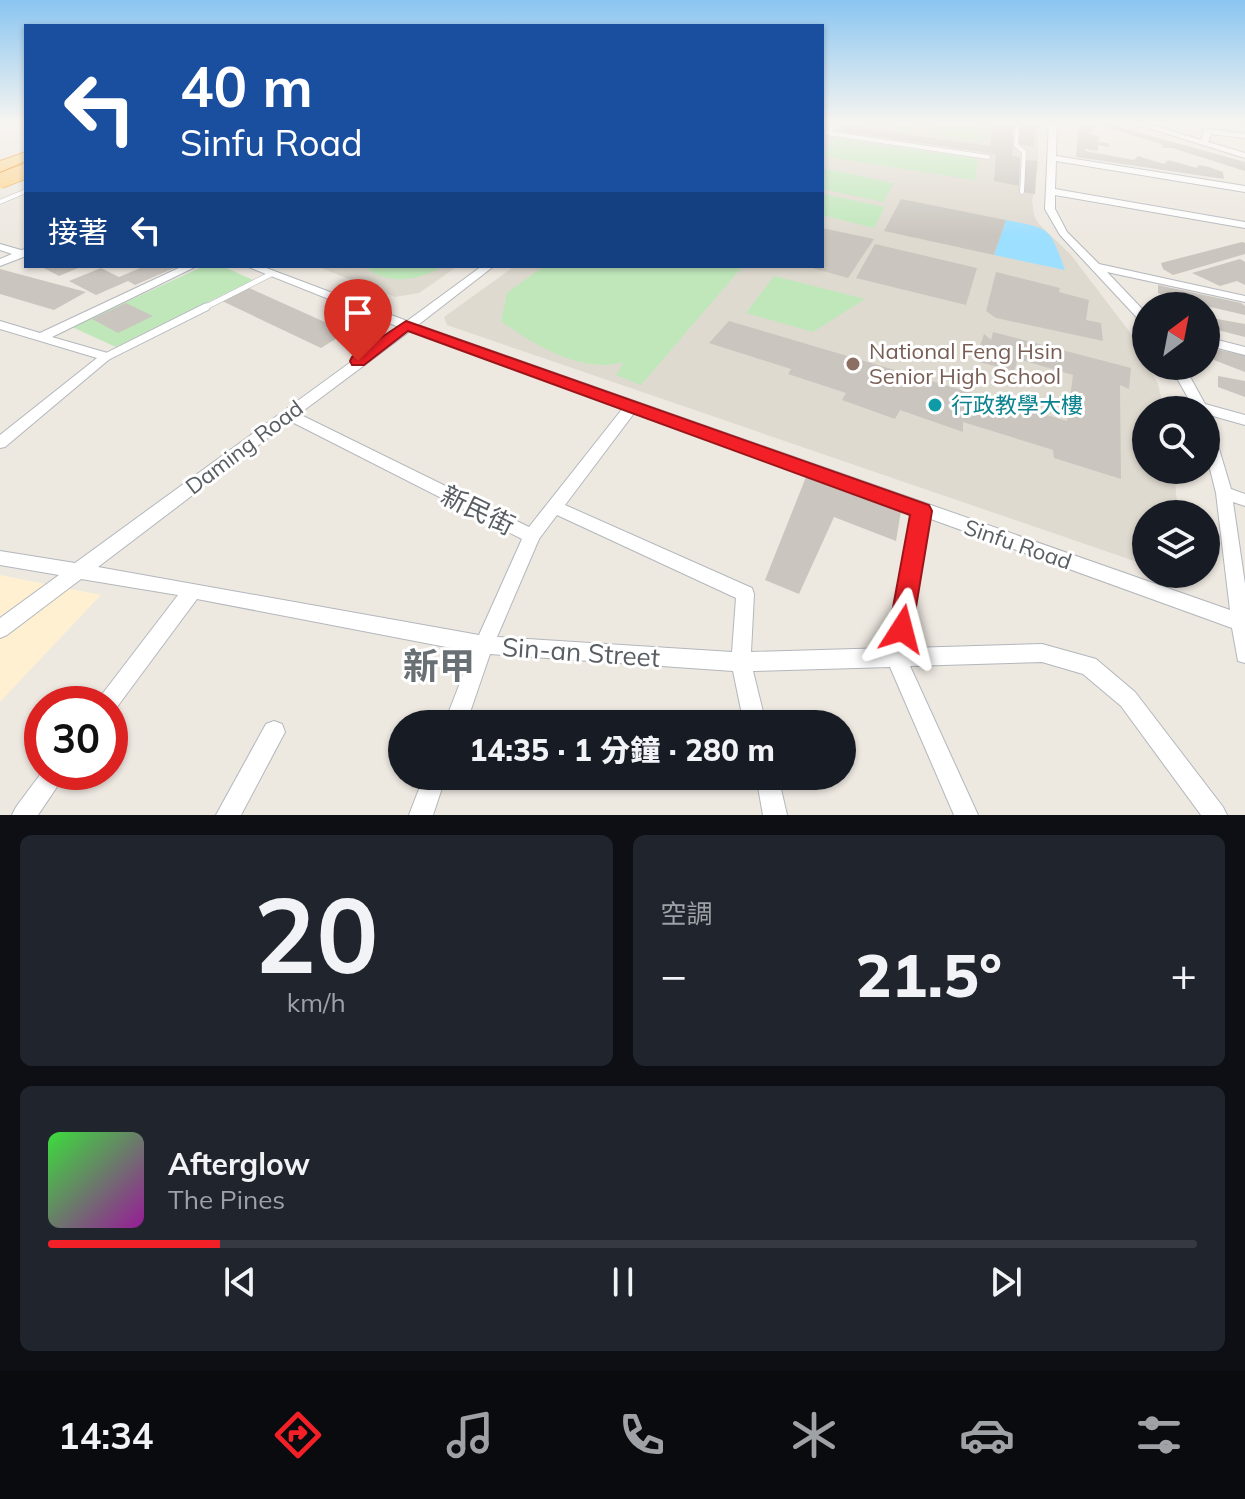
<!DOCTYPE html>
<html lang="zh-TW">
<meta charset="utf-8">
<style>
:root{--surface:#171b24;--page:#20242c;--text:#f1f3f6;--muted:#9ea1a6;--line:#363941;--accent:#f32027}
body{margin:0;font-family:Mulish,"Noto Sans TC",sans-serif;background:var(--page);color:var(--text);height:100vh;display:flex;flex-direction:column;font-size:30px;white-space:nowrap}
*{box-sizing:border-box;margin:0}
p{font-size:26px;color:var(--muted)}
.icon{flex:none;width:44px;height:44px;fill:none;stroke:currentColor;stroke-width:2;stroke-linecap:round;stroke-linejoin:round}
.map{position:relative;height:815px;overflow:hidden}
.sheet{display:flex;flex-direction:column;gap:20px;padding:20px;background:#0d0f14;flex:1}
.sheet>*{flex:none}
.top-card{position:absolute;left:24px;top:24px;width:800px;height:244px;border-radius:0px;box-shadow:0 2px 6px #0004;background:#1a4fa0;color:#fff;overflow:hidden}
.needle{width:52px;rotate:32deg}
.controls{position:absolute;left:1132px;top:292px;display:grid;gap:16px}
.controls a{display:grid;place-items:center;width:88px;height:88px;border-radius:50%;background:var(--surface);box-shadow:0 2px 6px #0004;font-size:40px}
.speed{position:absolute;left:24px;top:686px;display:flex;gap:16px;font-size:40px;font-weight:700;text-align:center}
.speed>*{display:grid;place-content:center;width:104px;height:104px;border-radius:50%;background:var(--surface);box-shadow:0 2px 6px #0004;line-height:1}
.speed .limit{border:12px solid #d22;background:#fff;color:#111}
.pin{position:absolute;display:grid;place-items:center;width:68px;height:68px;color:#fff;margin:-82px -34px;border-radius:50% 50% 50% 0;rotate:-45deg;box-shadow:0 0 8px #0007}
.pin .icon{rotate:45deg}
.me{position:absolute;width:88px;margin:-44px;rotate:9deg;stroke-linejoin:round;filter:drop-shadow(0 0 6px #0008)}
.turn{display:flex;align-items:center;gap:28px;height:168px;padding:0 24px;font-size:36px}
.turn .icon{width:104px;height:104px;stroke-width:2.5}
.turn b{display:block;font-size:56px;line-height:68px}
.then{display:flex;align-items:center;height:76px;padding:0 24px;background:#0003;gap:16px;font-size:30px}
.big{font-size:60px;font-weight:800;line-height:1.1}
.sheet .tile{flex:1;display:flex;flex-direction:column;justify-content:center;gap:12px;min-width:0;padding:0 28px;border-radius:12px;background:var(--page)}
.sheet .dial{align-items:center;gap:0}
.dial b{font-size:104px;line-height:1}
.song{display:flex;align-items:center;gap:24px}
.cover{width:96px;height:96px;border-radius:12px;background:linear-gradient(135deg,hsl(120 70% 55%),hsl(300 70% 35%))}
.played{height:8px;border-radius:4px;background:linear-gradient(90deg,var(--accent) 15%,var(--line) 15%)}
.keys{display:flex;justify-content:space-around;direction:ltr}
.heat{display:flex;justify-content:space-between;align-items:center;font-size:44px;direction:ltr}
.sheet .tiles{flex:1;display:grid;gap:20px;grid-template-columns:1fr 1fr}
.tile:last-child{grid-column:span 2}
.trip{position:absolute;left:388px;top:710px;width:468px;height:80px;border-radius:40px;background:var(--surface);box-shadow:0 2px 6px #0004;font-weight:800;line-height:80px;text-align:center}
.dock{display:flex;height:128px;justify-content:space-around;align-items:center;background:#090b0e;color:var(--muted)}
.dock .icon{width:56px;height:56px}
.dock .on{color:var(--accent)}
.dock b{font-size:36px;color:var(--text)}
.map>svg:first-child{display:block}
</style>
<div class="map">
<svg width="1245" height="815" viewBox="0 0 1245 815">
<rect width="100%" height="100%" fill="#ede8e0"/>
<path fill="#fff0d2" d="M0,575l101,20 -101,107z"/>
<g fill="#dfdad0">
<path d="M822,122h216v44l-6,35 2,14 4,8 33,32 61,80 26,49 6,26h-18v60h28l4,44h-32v51l-699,-240 -3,-8 71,-51h307z"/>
<path d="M316,266h142l-39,27 -24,4z"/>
</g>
<g fill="#bfe7ba">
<path d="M859,122h121l-2,13 5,1 -1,5 -50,-7 2,-5h8l-28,-4 -3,6z"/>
<path d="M834,138l144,21 -3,21 -153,-24z"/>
<path d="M822,168l72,15 -11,19 -61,-13z"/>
<path d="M824,194l61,13 -11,21 -52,-13z"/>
<path d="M204,266h18l31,14 -137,67 -44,-20z"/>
<path d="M364,266h80c-25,15 -58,20 -80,0z"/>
<path d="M544,266h199l-102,119 -25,-10 8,-13c-43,12 -90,-17 -123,-41l6,-28z"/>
<path d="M774,276l91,23 -52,33 -67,-19z"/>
</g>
<path fill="#9ddfff" d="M1006,220c45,9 43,6 59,50l-71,-15z"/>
<g fill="#cac5bf">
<path d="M993,122h20l-1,34 8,1 -1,29 -25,-5 2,-27 -157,-23 4,-6 147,21z"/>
<path d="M1019,122l16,1 -1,24 -15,-3z"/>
<path d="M1079,122l16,6 -6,6 10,2 -1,6 11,1v4l-11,-2v6l-13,-2v2l49,9 4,-4 26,8 4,-4 29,8 2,-3 10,2 14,5 1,7 -148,-22z"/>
<path d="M1090,122h11l144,40v9l-73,-23h-12l3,-1 -2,-3z"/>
<path d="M1025,160l12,1 -2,33 -13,-2z"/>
<path d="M901,199l105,21 -12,35 -110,-24z"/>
<path d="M822,228l52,11 -26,39 -39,-11 13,-1z"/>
<path d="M1242,242l3,1v11l-72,21 -10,-6 -2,-6z"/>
<path d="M875,244l102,24 -11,37 -110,-27z"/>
<path d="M1240,259l5,3v23l-8,-4 -17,5 -28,-13z"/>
<path d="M40,266h43l-24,10z"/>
<path d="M145,266h34l-44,19 -7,-4 -32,14 -27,-14 32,-13 18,9z"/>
<path d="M0,269l56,15 30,8 -32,18 -54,-16z"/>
<path d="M996,272l64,16 -1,4 30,8 -3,20 15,3 2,18 -107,-23 -10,-7z"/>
<path d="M1158,285l83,18 4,3v9l-78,-18 -9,-4z"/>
<path d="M247,287l100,45 -26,16 -101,-48z"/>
<path d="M126,303l27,13 -35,17 -26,-14z"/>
<path d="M1206,314l5,4 34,6v13l-39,-10z"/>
<path d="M729,321l338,100 6,-46 -55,-16 -4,12 -39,-10 9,-27 7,6 2,-8 138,36 -2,21 -9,-4 1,94 -67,-21 -1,-8 -90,-28v10l-63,-22 -5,9 -53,-19 4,-7 -58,-19 3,-5 -82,-26z"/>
<path d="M1214,349l31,6v17l-31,-12z"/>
<path d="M1218,376l27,5v16l-27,-10z"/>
<path d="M806,477l95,34 -5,30 -62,-24 -35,77 -34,-14z"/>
</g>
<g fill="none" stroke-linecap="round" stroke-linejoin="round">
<g stroke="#b3b7bc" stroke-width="5">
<g id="lane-far2">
<path d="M840,122l-13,11 161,24"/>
<path d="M1017,122l-1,23 8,7 -2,40"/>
<path d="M0,202l26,-11"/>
</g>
</g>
<g stroke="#b3b7bc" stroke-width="6">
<path id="lane-far1" d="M202,309l69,-35"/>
</g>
<g stroke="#b3b7bc" stroke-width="9">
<path id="lane" d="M106,357l100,-50"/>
</g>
<g stroke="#b3b7bc" stroke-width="2">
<g id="street">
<path d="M1049,122h8l-1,34 189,30v6l-189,-31 -1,28 190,33v6l-190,-33v14l12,23 32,32 146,32v6l-138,-30 39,41v11l-4,-1 -82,-88 -15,-26z"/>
<path d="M1129,122h12l60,18 3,-9 4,-2 37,5v4l-34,-4 -3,8 37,11v5z"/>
<path d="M1240,122h5v3z"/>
<path d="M0,244l21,6 5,-1v7l-26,10v-7l12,-5 -12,-4z"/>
<path d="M183,266h14l-145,71 59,17 1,3 -107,90 -5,1v-13l97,-77 -97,-29v-8l40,12z"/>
<path d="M246,266h15l146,55 75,-55h12l-76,59 812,285 -14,-117 -10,-40v-33l5,2 20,67 14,5v12l-12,-4 12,82v79l-7,-2 -6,-33 -304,-110 -19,130 133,-4 54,15 39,33 88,115 4,8h-26l-80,-109 -38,-32 -41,-12 -132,4 68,149h-24l-64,-148 -137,4 13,53h-22l-11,-53 -243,-17 -24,70h-22l28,-72 -275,-53 -83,112 -4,2v-9h-13l3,-7 78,-102 -97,-16 -74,56 -7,3v-20l59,-43 -59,-10v-14l75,12 324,-236zM410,331l213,77 -94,119 -230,-113zM635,412l278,100 -24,136 -138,4 3,-58 -2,-6 -187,-83zM290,421l232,118 -43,96 -381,-68zM557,515l179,83 -4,54 -235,-15 42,-98z"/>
<path d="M1206,337l39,10v8l-39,-10z"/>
<path d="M1170,366h14l21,38 40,11v10l-39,-11v-4h-11z"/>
<path d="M274,721l8,3 3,8 -44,83h-25l50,-91z"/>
<path d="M42,772h25l-29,43h-26l4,-8z"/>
<path d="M424,776h22l-13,39h-24z"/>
<path d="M756,776h22l9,39h-24z"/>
</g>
</g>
<g stroke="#ec8800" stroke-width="2">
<path id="highway" d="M26,152v9l-26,11v-11z"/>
</g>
<use href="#lane-far2" stroke="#fff" stroke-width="4"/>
<use href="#lane-far1" stroke="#fff" stroke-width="5"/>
<use href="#lane" stroke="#fff" stroke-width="7"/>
<use href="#street" fill="#fff" fill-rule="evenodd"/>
<use href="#highway" fill="#ffd284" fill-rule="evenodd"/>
<g stroke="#ec8800" stroke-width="16" stroke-linecap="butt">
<path id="highway-bridge" d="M0,181l26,-10"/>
</g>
<use href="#highway-bridge" stroke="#ffd284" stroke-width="15"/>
</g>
<linearGradient id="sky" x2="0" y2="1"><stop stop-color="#8ac5f1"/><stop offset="0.52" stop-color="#f7f5f1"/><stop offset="1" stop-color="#f7f5f1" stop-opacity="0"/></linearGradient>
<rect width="1245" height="236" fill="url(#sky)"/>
<path fill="#f32027" stroke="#9e1519" stroke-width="2" d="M406,321l523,184 3,6 -21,126 -9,3 -9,-3 -4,-8 21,-114 -502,-184 -44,34h-12l-2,-4 2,-4z"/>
<circle fill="#8d6e63" stroke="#fff" stroke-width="3" cx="853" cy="364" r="8"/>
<circle fill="#0f9aa8" stroke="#fff" stroke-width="3" cx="935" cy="405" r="8"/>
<g text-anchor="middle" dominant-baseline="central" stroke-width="6" stroke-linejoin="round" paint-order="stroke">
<g font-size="22" fill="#785e54" stroke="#fff" text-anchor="start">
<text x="869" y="351">National Feng Hsin<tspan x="869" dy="25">Senior High School</tspan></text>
</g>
<g font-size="22" fill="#0d838f" stroke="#fff" text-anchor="start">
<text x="951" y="405">行政教學大樓</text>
</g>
<g font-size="22" fill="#595e62" stroke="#fff">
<text transform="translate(244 447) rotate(-37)">Daming Road</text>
<text transform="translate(1018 544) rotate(19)">Sinfu Road</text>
</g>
<g font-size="26" fill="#595e62" stroke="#fff">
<text transform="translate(478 510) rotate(26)">新民街</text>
<text transform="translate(581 652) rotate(4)">Sin-an Street</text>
</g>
<g font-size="36" font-weight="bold" fill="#697074" stroke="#fff">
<text x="439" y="665">新甲</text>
</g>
</g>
</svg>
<div class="controls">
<a><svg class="needle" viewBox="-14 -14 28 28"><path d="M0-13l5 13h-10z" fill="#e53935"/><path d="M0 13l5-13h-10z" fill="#9ea1a6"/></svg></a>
<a><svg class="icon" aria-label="search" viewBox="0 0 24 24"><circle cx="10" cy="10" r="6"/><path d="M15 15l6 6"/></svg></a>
<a><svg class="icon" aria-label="layers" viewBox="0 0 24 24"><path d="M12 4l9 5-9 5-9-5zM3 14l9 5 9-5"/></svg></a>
</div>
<div class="speed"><div class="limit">30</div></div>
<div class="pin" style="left:358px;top:361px;background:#d93025"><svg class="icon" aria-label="arrive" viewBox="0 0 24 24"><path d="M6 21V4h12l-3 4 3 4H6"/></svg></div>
<svg class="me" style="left:902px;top:629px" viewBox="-20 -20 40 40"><path d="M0-17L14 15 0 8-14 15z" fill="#f32027" stroke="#fff" stroke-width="4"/></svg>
<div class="trip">14:35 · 1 分鐘 · 280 m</div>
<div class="top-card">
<div class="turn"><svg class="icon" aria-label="left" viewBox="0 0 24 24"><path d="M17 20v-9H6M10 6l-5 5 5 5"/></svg><div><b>40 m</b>Sinfu Road</div></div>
<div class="then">接著<svg class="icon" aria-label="left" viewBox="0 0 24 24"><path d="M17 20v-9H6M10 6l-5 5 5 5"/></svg></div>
</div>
</div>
<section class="sheet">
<div class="tiles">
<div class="tile dial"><b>20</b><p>km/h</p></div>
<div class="tile"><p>空調</p>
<div class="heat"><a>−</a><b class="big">21.5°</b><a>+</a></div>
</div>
<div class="tile">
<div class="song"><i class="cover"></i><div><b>Afterglow</b><p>The Pines</p></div></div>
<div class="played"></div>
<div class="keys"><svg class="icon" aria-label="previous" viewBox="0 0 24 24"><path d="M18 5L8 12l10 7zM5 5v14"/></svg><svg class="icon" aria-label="pause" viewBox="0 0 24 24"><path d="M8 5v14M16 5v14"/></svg><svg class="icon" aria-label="next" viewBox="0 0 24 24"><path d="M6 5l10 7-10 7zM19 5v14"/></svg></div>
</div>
</div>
</section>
<nav class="dock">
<b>14:34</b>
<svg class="icon on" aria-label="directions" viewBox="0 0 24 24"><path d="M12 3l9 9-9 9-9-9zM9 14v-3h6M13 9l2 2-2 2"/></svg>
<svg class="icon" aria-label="music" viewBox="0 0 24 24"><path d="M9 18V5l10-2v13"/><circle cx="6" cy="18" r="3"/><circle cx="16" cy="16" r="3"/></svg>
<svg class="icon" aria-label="phone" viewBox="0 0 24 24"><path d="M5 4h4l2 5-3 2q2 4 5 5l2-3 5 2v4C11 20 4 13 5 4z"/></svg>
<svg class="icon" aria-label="climate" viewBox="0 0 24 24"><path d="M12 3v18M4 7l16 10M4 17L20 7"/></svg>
<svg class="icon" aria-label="car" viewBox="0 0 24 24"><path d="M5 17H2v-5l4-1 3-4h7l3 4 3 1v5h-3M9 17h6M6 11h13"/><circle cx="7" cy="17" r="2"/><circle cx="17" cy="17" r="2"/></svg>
<svg class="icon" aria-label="filters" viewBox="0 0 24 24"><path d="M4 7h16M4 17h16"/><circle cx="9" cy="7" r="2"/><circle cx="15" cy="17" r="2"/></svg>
</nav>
